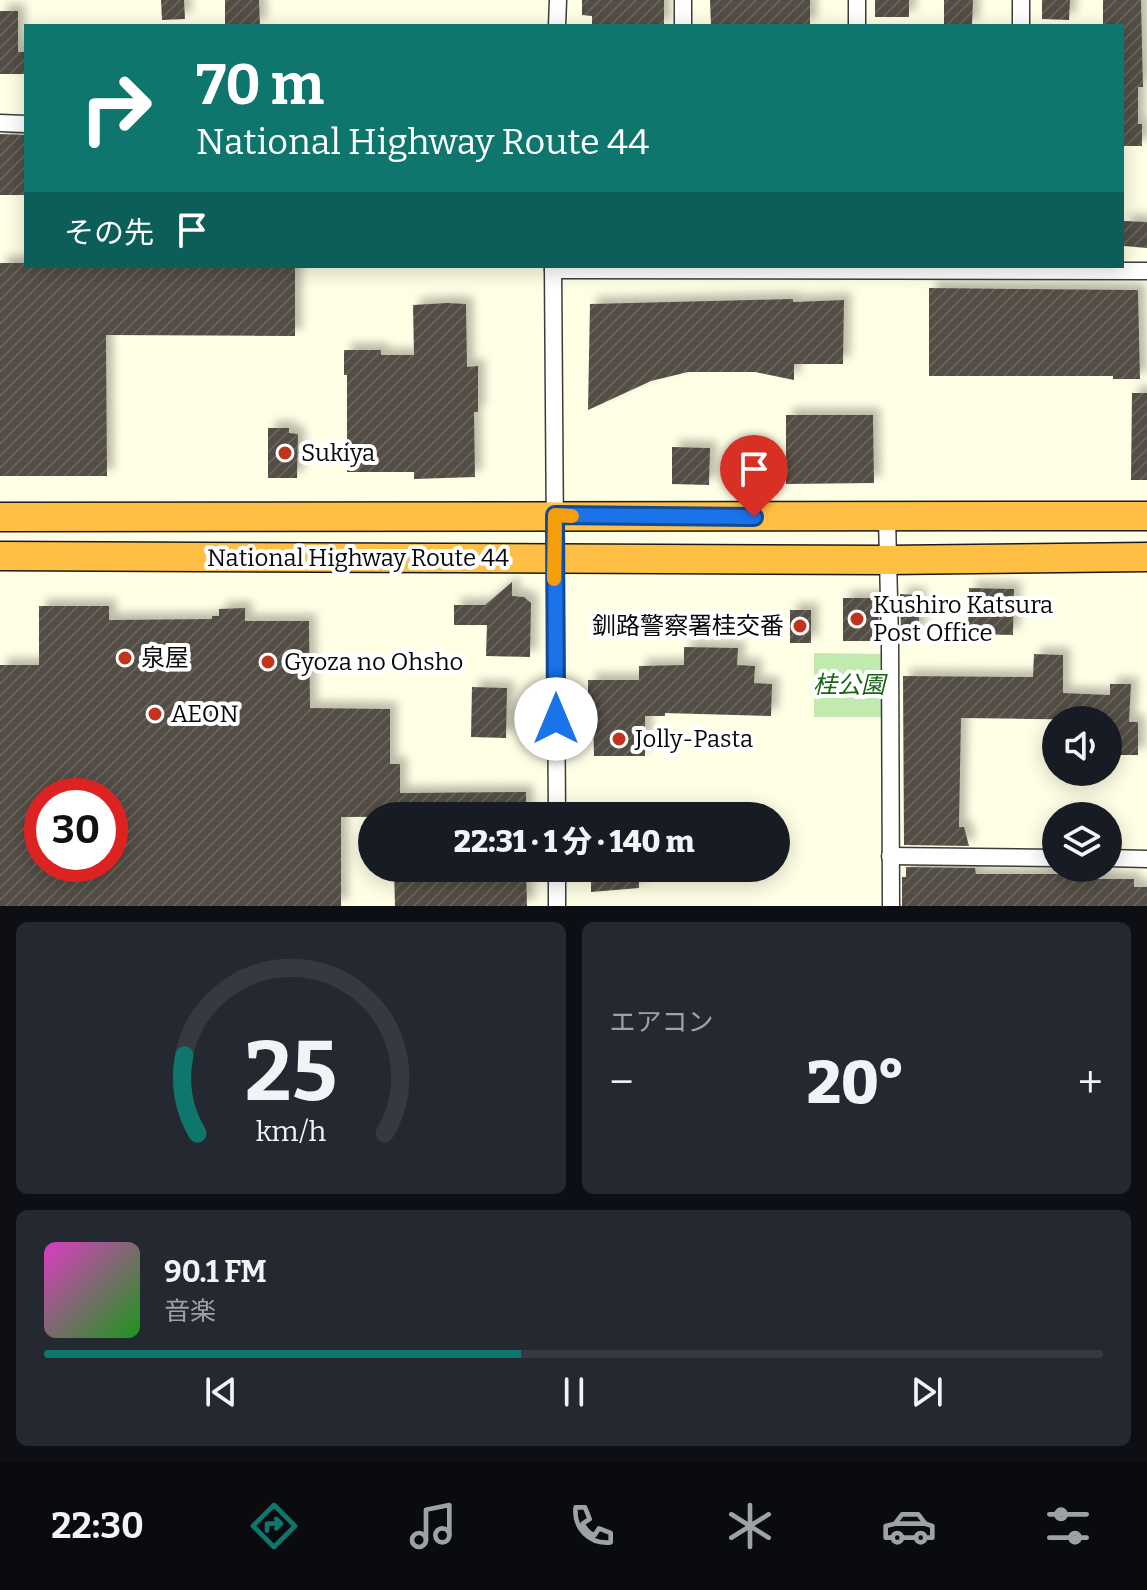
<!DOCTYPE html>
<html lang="ja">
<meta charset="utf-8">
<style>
:root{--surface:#171b24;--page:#242831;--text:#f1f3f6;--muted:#9ea1a6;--line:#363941;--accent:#0f766e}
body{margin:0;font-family:Bitter,"Noto Sans JP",serif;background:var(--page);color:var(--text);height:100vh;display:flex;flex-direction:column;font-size:30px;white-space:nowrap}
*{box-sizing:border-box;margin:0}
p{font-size:26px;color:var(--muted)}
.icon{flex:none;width:44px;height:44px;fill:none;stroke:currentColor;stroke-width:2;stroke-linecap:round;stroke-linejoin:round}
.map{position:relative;height:906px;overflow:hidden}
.drawer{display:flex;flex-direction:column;gap:16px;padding:16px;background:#0d0f14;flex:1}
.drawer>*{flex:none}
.guide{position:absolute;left:24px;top:24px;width:1100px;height:244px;border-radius:0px;box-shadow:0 4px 20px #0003;background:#0f766e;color:#fff;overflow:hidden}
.tools{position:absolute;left:1042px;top:706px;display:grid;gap:16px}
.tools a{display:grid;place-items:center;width:80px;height:80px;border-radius:50%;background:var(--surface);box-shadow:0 4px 20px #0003;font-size:40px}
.speed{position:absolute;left:24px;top:778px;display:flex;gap:16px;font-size:40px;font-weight:700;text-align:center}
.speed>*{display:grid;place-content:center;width:104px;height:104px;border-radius:50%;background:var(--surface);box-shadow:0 4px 20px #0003;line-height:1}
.speed .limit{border:12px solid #d22;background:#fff;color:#111}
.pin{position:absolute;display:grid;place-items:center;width:68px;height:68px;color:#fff;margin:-82px -34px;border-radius:50% 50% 50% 0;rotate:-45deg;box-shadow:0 0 8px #0007}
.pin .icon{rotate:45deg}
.me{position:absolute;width:88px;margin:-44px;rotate:0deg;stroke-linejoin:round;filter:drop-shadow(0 0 6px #0008)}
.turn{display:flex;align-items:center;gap:28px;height:168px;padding:0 40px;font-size:36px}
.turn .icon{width:104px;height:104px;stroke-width:2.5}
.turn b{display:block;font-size:56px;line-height:68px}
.then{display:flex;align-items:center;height:76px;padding:0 40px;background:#0003;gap:16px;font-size:30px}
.big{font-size:60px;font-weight:800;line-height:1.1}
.drawer .card{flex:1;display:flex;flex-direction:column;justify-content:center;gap:12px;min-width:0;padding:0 28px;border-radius:12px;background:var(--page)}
.drawer .dial{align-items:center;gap:0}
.dial svg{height:208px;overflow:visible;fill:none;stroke:var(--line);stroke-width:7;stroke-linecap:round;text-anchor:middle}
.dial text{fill:var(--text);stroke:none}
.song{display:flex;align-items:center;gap:24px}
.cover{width:96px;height:96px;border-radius:12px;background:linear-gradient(135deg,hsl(310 70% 55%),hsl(120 70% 35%))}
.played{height:8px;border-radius:4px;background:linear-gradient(90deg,var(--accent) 45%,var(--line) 45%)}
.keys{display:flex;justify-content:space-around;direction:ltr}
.heat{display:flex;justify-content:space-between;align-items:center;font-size:44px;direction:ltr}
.drawer .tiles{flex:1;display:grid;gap:16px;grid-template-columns:1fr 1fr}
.card:last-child{grid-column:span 2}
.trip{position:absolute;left:358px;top:802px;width:432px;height:80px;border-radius:40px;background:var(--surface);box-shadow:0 4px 20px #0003;font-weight:800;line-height:80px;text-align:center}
.tabs{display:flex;height:128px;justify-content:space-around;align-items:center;background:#090b0e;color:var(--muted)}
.tabs .icon{width:56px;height:56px}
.tabs .selected{color:var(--accent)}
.tabs b{font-size:36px;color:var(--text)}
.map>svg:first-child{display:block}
</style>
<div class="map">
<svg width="1147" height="906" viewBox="0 0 1147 906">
<defs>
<pattern id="building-hatch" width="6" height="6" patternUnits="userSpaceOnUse" patternTransform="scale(2)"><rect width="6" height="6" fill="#534d45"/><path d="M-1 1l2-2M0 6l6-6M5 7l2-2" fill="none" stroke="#67625b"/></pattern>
<filter id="shadow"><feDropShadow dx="7" dy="-7" stdDeviation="4" flood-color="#0004"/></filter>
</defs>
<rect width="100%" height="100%" fill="#ffffe6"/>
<path fill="#c1ebae" d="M814,653l70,1v63h-70z"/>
<g fill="url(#building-hatch)" fill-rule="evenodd" filter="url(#shadow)">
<path d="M161,0h23l1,19 -23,1z"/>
<path d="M225,0h34l1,26h-35z"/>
<path d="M582,0h82v26h-72v-10l-10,-1z"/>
<path d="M710,0h100v26h-99z"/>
<rect x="875" y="0" width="34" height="17"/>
<path d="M944,0h29l-1,26h-28z"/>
<path d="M1042,0h28l-1,20 -27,-1z"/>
<path d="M1103,0h38l2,87h-5v37h4v22h-20v-120h-19z"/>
<path d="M0,11h18v41h8v22h-26z"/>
<path d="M0,134l26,1v60h-26z"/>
<path d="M1124,221l23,1v26l-23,-2z"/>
<path d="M0,263h26v3h269v70l-189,-1 1,141h-107z"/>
<path d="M929,288l209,2 2,89h-27v-3h-184z"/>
<path d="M793,299v3l51,-2 -1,64h-49v16l-39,-8h-67l-37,9 -63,29 2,-106z"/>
<path d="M447,303l19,1 1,63 11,-1v46h-4l1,65 -61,2v-7h-67v-97h-3v-25h37v5h33l-1,-50z"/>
<path d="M1132,393h15v87h-16z"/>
<path d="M786,415h87l1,68 -88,1z"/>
<path d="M268,428h21v5l9,1 -1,44h-29z"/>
<path d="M672,447l38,1 -1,37 -37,-1z"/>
<path d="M512,582v14l12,1 7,6 -1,54 -44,-1 1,-31h-33v-20h31z"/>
<path d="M969,588l45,1 -1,46 -45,-1z"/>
<path d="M900,594l19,1v40l-18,-1z"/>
<path d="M843,598h35l1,36h-7v7h-29z"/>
<path d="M39,606h70v14l103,-1v-3h7v-7l26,-1v13h64l1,87 80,1v55h10v29l126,-1v24l-185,1v89h-341v-241h39zM42,796h68v68h-68z"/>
<rect x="790" y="610" width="21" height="33"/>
<path d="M684,647l54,1 -1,17 18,1 -1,17 18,1 -1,32 -106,-3v3h-20v40h-51l-1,-40h-5v-36h51v-14l45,-1z"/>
<path d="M1034,654l29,1v38l47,2v-11h21l-2,38h9v33h-30v-35l-147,-2 -2,109h5l5,19 -65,-1 -1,-169 130,1z"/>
<path d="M472,687l35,1 -1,50 -35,-1z"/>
<path d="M906,867l69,1 1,6h94v-3h23l-1,8h42v8h13v19h-245v-29h4z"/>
<path d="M394,868h132l1,38h-132z"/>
<path d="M591,868h48v20l-48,4z"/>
</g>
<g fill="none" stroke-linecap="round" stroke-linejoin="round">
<g stroke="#3c3c3c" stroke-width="19">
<g id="street">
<path d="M857,0v26"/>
<path d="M1021,0v26"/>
<path d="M557,26l1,-26"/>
<path d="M683,26v-26"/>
<path d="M0,123l26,1"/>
<path d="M553,266l4,550"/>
<path d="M553,270l594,1"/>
<path d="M887,518l3,123 1,265"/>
<path d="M890,856l166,2"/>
<path d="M1108,858l39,1"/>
<path d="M557,868v38"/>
</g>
</g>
<g stroke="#1a1a1a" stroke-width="31">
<g id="highway">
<path d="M0,517l1147,-1"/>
<path d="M0,556l888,4 259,-3"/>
</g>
</g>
<use href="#street" stroke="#fff" stroke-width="16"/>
<use href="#highway" stroke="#ffbe44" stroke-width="28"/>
</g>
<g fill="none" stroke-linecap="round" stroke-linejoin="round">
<g stroke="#114b97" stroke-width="20">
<path id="route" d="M556,719l-1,-204 199,2"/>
</g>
<use href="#route" stroke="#1a73e8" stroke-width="14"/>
<path stroke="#f59e0b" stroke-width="14" d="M554,579l1,-64 17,1"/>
</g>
<g fill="#c1331a" stroke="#fff" stroke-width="3">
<circle cx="285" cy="453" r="8"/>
<circle cx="857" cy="619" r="8"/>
<circle cx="800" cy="626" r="8"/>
<circle cx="125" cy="658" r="8"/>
<circle cx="268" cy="662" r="8"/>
<circle cx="155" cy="714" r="8"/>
<circle cx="619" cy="739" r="8"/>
</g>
<g text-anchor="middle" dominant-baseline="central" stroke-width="8" stroke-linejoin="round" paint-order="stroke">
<g font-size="24" fill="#090909" stroke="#fff" text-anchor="start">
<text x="301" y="453">Sukiya</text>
<text x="873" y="605">Kushiro Katsura<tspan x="873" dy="28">Post Office</tspan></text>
<text x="784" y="626" text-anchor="end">釧路警察署桂交番</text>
<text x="141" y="658">泉屋</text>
<text x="284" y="662">Gyoza no Ohsho</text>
<text x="171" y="714">AEON</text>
<text x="635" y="739">Jolly-Pasta</text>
</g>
<g font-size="24" fill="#090909" stroke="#fff">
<text x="358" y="558">National Highway Route 44</text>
</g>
<g font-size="24" font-style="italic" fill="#186417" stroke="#fff">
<text x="849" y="685">桂公園</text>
</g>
</g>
</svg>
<div class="tools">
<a><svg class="icon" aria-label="sound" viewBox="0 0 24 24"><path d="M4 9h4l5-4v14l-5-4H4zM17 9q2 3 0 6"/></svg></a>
<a><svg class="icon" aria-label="layers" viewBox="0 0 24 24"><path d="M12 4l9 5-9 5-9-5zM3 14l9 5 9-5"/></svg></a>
</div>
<div class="speed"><div class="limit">30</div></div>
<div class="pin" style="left:754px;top:517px;background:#d93025"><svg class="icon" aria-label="arrive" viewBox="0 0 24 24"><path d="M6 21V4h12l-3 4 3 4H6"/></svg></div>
<svg class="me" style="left:556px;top:719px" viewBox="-20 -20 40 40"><circle r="19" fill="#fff"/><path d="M0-13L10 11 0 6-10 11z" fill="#1a73e8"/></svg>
<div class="trip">22:31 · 1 分 · 140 m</div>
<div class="guide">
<div class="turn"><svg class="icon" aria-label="right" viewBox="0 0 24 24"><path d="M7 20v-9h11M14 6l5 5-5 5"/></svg><div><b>70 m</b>National Highway Route 44</div></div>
<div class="then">その先<svg class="icon" aria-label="arrive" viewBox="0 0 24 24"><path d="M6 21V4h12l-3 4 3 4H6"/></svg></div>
</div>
</div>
<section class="drawer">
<div class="tiles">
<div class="card dial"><svg viewBox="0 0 100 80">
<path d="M14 69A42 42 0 1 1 86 69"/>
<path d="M14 69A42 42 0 0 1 9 39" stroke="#0f766e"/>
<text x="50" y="56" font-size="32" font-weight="700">25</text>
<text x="50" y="72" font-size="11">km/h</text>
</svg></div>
<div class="card"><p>エアコン</p>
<div class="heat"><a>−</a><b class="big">20°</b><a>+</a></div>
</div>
<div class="card">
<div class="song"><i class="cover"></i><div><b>90.1 FM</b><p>音楽</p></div></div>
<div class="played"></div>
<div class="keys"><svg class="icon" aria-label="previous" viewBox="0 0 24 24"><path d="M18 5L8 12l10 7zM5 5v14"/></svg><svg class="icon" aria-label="pause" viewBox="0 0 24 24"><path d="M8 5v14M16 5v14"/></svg><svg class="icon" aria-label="next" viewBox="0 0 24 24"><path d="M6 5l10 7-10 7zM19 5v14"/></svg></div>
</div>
</div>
</section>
<nav class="tabs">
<b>22:30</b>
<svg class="icon selected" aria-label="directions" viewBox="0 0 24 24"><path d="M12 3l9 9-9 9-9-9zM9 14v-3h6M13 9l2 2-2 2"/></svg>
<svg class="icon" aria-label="music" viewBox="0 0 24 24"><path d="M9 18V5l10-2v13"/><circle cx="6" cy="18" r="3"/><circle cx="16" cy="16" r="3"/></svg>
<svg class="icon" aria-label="phone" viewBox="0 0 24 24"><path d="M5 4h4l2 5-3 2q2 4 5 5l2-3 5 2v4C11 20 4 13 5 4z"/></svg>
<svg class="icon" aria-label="climate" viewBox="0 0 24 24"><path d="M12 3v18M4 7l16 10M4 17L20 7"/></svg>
<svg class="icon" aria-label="car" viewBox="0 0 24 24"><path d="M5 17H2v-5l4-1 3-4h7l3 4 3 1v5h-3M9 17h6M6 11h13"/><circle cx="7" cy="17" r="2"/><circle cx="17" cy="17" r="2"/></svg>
<svg class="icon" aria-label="filters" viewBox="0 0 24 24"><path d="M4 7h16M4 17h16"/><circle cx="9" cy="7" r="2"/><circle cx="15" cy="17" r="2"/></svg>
</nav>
